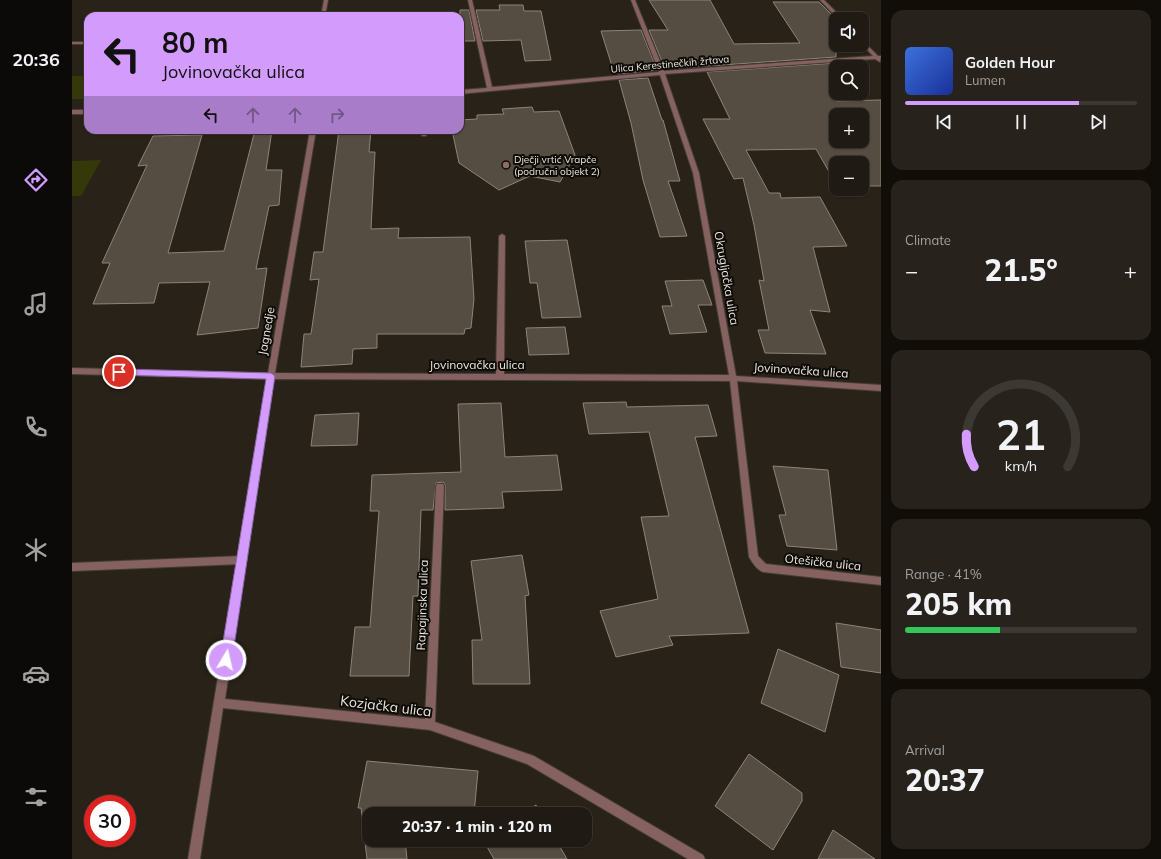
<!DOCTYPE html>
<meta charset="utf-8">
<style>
:root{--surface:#1f1a13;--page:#27231c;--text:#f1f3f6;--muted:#a1a1a0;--line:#3c3833;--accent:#d39cfc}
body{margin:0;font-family:Mulish,sans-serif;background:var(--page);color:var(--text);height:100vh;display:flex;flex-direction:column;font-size:15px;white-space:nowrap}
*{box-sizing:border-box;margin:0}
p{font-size:13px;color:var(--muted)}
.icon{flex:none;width:22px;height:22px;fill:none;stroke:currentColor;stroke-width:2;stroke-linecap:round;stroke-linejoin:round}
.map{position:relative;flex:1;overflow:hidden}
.panel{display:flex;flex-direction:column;gap:10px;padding:10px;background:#110e0a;width:280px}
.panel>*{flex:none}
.banner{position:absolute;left:12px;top:12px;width:380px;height:122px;border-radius:12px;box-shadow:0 1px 3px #0004,0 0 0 1px var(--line);background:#d39cfc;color:#111;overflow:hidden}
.buttons{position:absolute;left:757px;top:12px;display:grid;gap:8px}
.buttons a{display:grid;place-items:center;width:40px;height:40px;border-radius:8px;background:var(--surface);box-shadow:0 1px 3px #0004,0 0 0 1px var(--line);font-size:20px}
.speed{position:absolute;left:12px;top:795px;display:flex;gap:8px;font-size:20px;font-weight:700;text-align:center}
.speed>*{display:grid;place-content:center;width:52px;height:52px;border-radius:50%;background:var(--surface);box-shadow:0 1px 3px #0004,0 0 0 1px var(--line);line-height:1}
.speed .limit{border:6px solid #d22;background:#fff;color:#111}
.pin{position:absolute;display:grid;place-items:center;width:34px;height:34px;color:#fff;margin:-17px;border:2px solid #fff;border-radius:50%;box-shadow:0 1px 4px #0007}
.me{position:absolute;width:44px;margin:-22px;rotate:9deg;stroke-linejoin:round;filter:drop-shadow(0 0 3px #0008)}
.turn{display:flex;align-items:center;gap:14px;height:84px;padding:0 12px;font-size:18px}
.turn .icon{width:52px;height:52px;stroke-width:2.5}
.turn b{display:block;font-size:28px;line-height:34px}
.lanes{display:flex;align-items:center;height:38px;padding:0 12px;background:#0003;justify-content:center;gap:20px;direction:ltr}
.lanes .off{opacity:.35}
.big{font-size:30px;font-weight:800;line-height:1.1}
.panel .widget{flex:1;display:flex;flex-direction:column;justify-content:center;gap:6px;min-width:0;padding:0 14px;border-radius:12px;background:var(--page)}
.panel .dial{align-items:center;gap:0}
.dial svg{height:104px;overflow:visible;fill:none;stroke:var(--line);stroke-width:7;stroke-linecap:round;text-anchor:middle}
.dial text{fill:var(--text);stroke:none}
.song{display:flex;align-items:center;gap:12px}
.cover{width:48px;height:48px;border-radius:6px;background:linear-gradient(135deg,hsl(220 70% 55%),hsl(230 70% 35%))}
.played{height:4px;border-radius:2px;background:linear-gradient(90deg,var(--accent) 75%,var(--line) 75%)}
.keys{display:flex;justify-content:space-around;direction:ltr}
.heat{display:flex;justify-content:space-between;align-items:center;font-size:22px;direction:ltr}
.charge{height:6px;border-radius:3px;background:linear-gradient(90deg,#34c759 41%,var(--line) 0)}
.trip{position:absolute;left:290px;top:807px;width:230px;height:40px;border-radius:12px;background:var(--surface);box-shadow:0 1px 3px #0004,0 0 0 1px var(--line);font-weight:800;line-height:40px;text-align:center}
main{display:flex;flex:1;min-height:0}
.menu{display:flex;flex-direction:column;width:72px;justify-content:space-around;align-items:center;background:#0c0a08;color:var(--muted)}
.menu .icon{width:28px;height:28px}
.menu .active{color:var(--accent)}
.menu b{font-size:18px;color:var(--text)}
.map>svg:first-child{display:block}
</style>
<main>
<nav class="menu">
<b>20:36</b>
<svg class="icon active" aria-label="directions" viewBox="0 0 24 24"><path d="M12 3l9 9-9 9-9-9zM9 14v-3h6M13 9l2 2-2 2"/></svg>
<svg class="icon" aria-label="music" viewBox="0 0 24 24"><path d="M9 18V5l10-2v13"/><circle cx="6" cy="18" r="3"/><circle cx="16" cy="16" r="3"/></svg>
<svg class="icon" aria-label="phone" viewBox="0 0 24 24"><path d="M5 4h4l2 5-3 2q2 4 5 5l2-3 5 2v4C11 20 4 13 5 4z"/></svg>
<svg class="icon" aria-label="climate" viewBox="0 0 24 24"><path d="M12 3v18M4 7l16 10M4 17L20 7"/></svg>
<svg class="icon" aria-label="car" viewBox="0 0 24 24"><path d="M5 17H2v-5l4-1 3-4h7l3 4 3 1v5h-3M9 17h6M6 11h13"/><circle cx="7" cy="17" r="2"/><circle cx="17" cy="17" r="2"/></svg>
<svg class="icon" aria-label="filters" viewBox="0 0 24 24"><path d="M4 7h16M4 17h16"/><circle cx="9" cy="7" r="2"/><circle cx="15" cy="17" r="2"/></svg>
</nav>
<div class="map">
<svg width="809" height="859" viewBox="0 0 809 859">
<rect width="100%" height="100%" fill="#292219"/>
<g fill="#35390a">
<rect x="0" y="76" width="16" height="23"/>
<path d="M29,160l-20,36h-9v-35z"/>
</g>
<g fill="#554d42" stroke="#8d8479" fill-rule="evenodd">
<path d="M577,0h61l24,44 66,-1 -27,-41h46l17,17v38l-171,12 -16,-39h19z"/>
<path d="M427,5h24l1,6h17l10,49 -26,1 -4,-21 -38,1 -7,-31h24z"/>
<path d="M388,10h9l6,31h-15z"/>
<path d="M569,30l16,40 -39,4 -3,-9 -3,1 -11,-35z"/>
<path d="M764,63v38l45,-1v86h-19v-23h-26v21l-20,-35 -70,1 23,43h11l1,5 39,-1 27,49 -34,1 17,65 -20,-2 16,44 -61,-1 -7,-23h11l-10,-50 5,1 -10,-56 -11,-47 -9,1 -31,-60h27l-23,-47zM764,115h26v26h-26z"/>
<path d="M576,78l14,42h1l17,61h-12l19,55 -27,1 -17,-57 -12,-57 -12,-43z"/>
<path d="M460,107l2,5 25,-1 16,44 -15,27 -30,-6 -31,14 -40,-27 -7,-33h8v-10l17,-1v-4l27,-1 -2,-5z"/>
<path d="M183,130h17l-6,40h16l-3,35 -10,1 -13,63 11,-1 -9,60 -61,7 13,-53 -51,1 -5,20 -61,1 17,-41h-8l45,-98 -9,1 15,-30 49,-1 -34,118 56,-2z"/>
<path d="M267,130h32l-2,22h6l-4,77 28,-1 -1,10 72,-1 4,62 -3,29 -6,1 -1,5h-87v14l-24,1 -1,15 -51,3 3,-33h7l8,-55 -9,1 4,-28h9z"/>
<path d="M495,240l14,77 -39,1 -5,-35h-7l-5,-42z"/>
<path d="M631,280l9,25h-14l9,27 -37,2 -8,-28h10l-7,-25z"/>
<path d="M493,327l4,27 -40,1 -3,-27z"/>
<path d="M554,402l1,5 81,-2 9,31 -22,1 54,196 -80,3 4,9 -57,12 -16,-46 58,-12 -17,-82 28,-1 -20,-84 -60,2 -6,-31z"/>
<path d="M429,403l4,54 52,-2 5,35 -60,2 2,16 -59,2v-25l-2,-3 -7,1 -3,27h-12l-3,86h-5l-4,80h-59l5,-49h15l9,-116h-9l2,-36 89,-3 -3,-68z"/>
<path d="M287,413l-2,32 -46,1 4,-31z"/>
<path d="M701,466l55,4 9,80 -50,-4 -8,-31h7z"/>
<path d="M450,555l7,40 -4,1 5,88h-57l-1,-44h10l-11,-79z"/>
<path d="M764,623l45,7v43l-40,-6z"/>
<path d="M706,649l61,26 -14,57 -64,-29z"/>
<path d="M677,754l53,39v8l-29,49 -58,-44z"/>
<path d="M295,761l111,10 -4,43h-105v26h36l2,19h-40l-6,-51h-3z"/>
<path d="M464,805l5,9h-19z"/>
<path d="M761,830l42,29h-57z"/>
<path d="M411,840h73l11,19h-73z"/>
</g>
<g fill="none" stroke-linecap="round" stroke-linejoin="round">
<g stroke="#443d35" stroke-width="2">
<g id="service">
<path d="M349,130h6l-1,6h-4z"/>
<path d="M170,556l3,1 2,3 -2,3 -3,1 -170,7v-8z"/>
</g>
</g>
<g stroke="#443d35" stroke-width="2">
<g id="minor">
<path d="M252,0h4l-3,16h-4z"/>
<path d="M396,0h4l20,87 167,-15 -28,-72h4l29,71 209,-15 -11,-12v-4l16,16h3l-1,6 -5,-3 -210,15 34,99 37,203 145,9v6l-144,-10 21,175 8,8 115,13v8l-118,-13c-6,-2 -11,-10 -14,-15l-19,-176 -456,-2 -49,320 200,20 11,-233 1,-2h6l1,2 -9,236 99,34 169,99 2,4h-17l-161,-95 -97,-34 -207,-22 -23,151h-12l79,-480 -195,-5v-6l196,5 42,-243h6l-41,243 221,1 3,-138 3,-2 3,2 -1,138 225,1 -36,-202 -33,-98 -200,19v-4l27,-2z"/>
<path d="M748,0h4l19,19h-5z"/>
<rect x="0" y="42" width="16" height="2"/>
<rect x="0" y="110" width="16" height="4"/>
</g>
</g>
<use href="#service" fill="#856160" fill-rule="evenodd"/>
<use href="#minor" fill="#856160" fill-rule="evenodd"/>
</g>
<path fill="#d39cfc" stroke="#8965a4" d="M47,369l152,4 4,3 -43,284 -2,4 -4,1 -4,-1 -2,-4 46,-281 -147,-4 -4,-3z"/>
<circle fill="#8d6e63" stroke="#0f0c08" stroke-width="1.5" cx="434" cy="165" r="4"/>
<g text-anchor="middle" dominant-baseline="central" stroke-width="4" stroke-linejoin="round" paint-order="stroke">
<g font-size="10" fill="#e9e4de" stroke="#0f0c08">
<text transform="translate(598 64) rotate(-5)">Ulica Kerestinečkih žrtava</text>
</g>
<g font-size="10" fill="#e9e4de" stroke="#0f0c08" text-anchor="start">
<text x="442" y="159">Dječji vrtić Vrapče<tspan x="442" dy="12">(područni objekt 2)</tspan></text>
</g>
<g font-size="12" fill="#e9e4de" stroke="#0f0c08">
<text transform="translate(655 278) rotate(80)">Okrugljačka ulica</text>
<text transform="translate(194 331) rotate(-80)">Jagnedje</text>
<text x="405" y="364">Jovinovačka ulica</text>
<text transform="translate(729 370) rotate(4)">Jovinovačka ulica</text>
<text transform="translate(751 562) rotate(6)">Otešička ulica</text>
<text transform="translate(350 605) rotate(-88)">Rapajinska ulica</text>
</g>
<g font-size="14" fill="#e9e4de" stroke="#0f0c08">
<text transform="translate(314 706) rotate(7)">Kozjačka ulica</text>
</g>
</g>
</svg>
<div class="buttons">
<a><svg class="icon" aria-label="sound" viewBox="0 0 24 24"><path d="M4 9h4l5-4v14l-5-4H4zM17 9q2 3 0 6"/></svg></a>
<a><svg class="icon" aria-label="search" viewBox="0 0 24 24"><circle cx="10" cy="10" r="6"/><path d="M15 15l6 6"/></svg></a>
<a>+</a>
<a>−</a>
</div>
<div class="speed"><div class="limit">30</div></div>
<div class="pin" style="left:47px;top:372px;background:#d93025"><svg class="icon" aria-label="arrive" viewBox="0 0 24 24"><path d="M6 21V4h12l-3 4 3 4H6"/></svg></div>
<svg class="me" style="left:154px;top:660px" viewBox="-20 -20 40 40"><circle r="17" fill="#d39cfc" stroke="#fff" stroke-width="3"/><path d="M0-11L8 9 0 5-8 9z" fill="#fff"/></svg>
<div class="trip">20:37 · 1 min · 120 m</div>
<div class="banner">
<div class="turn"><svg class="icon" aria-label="left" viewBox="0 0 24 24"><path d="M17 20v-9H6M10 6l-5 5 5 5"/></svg><div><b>80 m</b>Jovinovačka ulica</div></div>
<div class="lanes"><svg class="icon" aria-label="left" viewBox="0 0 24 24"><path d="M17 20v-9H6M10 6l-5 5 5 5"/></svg><svg class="icon off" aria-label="ahead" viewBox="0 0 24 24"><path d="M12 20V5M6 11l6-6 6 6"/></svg><svg class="icon off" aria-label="ahead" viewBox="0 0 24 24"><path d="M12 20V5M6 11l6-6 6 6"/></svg><svg class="icon off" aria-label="right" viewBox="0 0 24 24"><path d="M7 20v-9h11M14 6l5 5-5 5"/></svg></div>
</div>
</div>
<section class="panel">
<div class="widget">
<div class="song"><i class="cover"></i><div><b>Golden Hour</b><p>Lumen</p></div></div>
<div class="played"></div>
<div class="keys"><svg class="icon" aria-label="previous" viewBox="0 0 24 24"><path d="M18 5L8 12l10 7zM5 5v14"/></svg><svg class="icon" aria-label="pause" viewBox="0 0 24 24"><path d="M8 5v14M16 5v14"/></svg><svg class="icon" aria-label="next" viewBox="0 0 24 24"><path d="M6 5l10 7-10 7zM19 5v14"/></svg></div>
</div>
<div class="widget"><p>Climate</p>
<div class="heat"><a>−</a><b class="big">21.5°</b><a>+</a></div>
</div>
<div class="widget dial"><svg viewBox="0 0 100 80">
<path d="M14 69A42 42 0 1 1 86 69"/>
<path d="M14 69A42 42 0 0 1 8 44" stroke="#d39cfc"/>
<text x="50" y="56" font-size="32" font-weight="700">21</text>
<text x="50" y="72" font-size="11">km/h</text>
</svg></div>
<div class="widget"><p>Range · 41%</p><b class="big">205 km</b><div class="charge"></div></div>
<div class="widget"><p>Arrival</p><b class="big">20:37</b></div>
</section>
</main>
